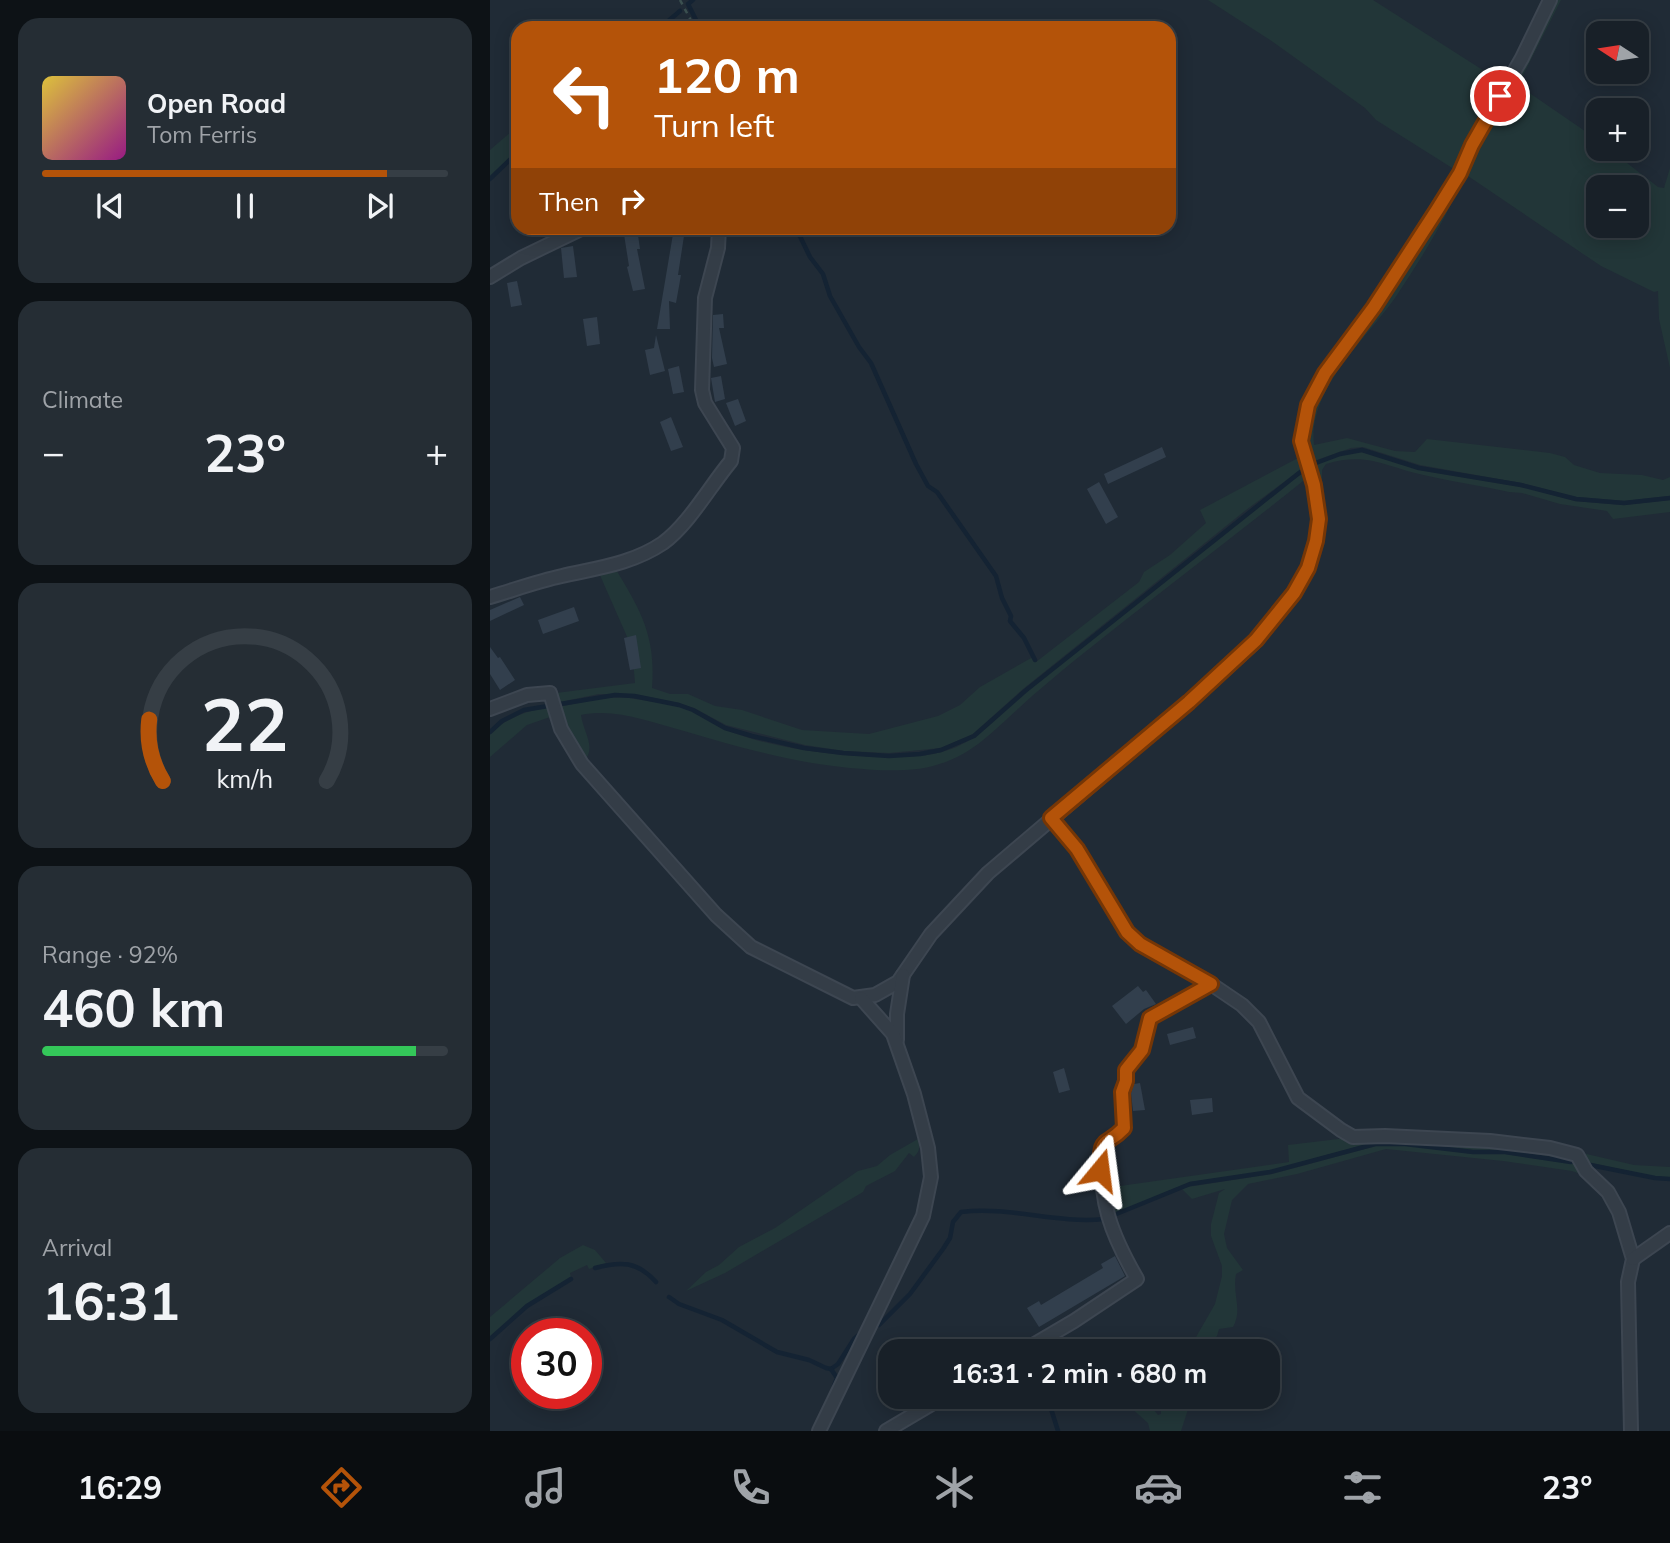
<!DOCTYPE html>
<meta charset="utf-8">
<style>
:root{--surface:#182028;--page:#252d34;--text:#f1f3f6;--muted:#9fa3a8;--line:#363e45;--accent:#b45309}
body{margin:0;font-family:Mulish,sans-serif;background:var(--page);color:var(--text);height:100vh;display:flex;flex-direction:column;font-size:26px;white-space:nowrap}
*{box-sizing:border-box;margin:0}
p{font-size:23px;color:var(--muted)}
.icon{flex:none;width:38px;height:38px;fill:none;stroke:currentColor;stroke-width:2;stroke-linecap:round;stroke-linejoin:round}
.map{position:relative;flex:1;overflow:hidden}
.sheet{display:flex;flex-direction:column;gap:18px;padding:18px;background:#0d1216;width:490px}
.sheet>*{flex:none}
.top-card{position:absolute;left:21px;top:21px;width:665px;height:214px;border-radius:21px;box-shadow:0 4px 18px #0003,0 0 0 2px var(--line);background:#b45309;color:#fff;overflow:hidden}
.needle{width:46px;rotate:282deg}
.controls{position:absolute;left:1096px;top:21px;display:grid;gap:14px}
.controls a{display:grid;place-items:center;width:63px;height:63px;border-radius:14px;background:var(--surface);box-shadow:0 4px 18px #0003,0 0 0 2px var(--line);font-size:35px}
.speed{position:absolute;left:21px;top:1318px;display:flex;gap:14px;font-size:35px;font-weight:700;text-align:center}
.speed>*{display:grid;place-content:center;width:91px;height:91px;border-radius:50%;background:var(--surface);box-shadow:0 4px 18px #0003,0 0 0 2px var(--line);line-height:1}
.speed .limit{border:10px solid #d22;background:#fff;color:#111}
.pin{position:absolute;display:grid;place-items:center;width:60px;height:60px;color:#fff;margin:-30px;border:4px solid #fff;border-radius:50%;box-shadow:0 2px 7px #0007}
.me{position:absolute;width:77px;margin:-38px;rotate:16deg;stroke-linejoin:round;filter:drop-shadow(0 0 5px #0008)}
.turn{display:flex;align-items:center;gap:24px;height:147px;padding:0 28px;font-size:32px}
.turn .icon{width:91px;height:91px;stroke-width:2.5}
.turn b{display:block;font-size:49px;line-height:60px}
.then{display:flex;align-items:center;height:66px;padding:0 28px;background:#0003;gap:14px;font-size:26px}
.big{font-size:52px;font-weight:700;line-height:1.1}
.sheet .card{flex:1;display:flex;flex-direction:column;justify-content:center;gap:10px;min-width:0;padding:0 24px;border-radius:21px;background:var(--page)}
.sheet .dial{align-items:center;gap:0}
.dial svg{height:182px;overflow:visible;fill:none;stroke:var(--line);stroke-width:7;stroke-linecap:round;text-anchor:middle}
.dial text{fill:var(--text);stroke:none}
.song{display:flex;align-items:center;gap:21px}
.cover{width:84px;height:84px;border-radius:10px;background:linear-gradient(135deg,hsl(50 70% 55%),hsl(310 70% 35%))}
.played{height:7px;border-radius:4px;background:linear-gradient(90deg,var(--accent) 85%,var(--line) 85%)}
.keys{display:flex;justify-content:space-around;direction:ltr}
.heat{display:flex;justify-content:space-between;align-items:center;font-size:38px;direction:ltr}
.charge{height:10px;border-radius:5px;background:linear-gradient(90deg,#34c759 92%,var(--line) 0)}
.trip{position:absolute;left:388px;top:1339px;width:402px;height:70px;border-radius:21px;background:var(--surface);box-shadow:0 4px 18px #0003,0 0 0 2px var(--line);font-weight:700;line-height:70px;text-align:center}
.tab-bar{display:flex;height:112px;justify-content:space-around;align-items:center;background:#0a0d10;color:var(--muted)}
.tab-bar .icon{width:49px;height:49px}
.tab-bar .current{color:var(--accent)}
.tab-bar b{font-size:32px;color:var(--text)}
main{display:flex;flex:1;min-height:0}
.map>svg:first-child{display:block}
</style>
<main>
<section class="sheet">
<div class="card">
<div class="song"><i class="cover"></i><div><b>Open Road</b><p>Tom Ferris</p></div></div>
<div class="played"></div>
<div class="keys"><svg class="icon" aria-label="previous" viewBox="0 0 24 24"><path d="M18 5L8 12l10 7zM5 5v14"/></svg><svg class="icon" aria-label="pause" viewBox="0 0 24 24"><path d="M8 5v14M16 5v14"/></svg><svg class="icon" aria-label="next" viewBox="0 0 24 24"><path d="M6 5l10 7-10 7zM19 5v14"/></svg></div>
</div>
<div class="card"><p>Climate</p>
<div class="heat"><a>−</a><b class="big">23°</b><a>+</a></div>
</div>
<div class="card dial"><svg viewBox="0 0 100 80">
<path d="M14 69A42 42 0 1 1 86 69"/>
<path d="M14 69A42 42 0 0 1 8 42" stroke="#b45309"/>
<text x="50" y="56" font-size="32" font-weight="700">22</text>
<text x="50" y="72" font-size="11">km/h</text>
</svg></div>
<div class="card"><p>Range · 92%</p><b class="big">460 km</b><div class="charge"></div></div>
<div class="card"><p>Arrival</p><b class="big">16:31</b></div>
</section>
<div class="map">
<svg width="1180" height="1431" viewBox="0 0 1180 1431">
<rect width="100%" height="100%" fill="#202b36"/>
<g fill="#223638" fill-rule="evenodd">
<path d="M718,0h165l127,81 7,-4 -50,94 -81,-51 -11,-12 -92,-66z"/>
<path d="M1066,0h5l-43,85 80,55v9h11l49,38 6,1 6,-20v200l-11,-49 -1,-28 -4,1 -53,-26 -136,-92c-18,43 -42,82 -68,121 -30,44 -89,93 -83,150l33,-7 48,13 20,1 12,-13 123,14 15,4 9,8 26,8 42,2 21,5 7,-3v19l-46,5 -48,-4 -55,-14 -101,-18 -57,-18 -12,1 -37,13c-11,-25 -3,-45 4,-70l161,-249zM1108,187h38v39h-38z"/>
<path d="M28,126v24l-28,27v-27z"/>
<path d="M872,451l57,18 101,17 55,15 49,4 46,-5v12l-57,7 -6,-8 -47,-7 -38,-11 -13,-1c-27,-6 -54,-10 -81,-16 -41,-8 -59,-25 -102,-12l-4,6v23l-7,-28 25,-10z"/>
<path d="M808,458l5,10 -57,42 -223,179 -50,45 -32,14 -52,5 -45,-2 -39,-6 -79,-20 -32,-17 -15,-5 -44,-9h-36l-39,8 -4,-9 79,-10 -3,-35 -33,-75 16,-5c26,43 41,68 37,120l18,6h18l27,12 27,4 60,20 67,4 69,-18 22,-11 20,-18 53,-30 3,5 103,-80 5,-10 26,-17 36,-32 -6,-13z"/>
<path d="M816,472l2,5c-77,62 -156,121 -233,183 -19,16 -38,31 -56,48 -28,25 -48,48 -86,58 -31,9 -89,2 -121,-3 -43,-7 -87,-20 -128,-32 -35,-9 -68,-23 -103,-16 2,17 16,32 3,46l-27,-54c26,-4 52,-13 78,-8 18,3 40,5 57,12 11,5 21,13 32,18 51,22 137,31 193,27 54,-3 73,-34 110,-65 57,-48 116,-93 174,-139 31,-25 71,-62 105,-80z"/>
<path d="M60,707l3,9 -26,9 -37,32v-24c19,-16 36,-22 60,-26z"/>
<path d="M857,1138l69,2 138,12 23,8 -72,-10h-33l-67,-8h-31l-104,29 -80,11 -81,34 -6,-47 14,-3 3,20 169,-24 -1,-17z"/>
<path d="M428,1139c2,8 2,12 -4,18l-5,-4 -14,18 -29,15 -3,6 -138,81 -39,18 20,-19 13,-7 20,-18 36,-19 83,-57 19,-5 13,-11z"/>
<path d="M915,1145l69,9h32l74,11 7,11 -15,-5 -69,-10 -117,-12 -89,25 -49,10 -16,16 -8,34 3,14 16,22 -7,4c-4,21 7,35 -3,53l-14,2 -2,7 -6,6 -2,9h-21l27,-47 7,-28v-10l-11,-30v-12l8,-31 6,-4 -33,10 -11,-11 91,-14 104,-28z"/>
<path d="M1088,1152l56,13 36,2v10h-14l-73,-16z"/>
<path d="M93,1245l12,5 11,13 -17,6 -2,-4 -17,8 1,5 -45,27 -36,33v-21l70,-59z"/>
<path d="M629,1397h24l15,18 3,-1v-17h31l-11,34h-31l-2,-8z"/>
</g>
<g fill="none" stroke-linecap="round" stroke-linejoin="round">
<g stroke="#142333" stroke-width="4.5">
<path d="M203,0l-5,4 12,24"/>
<path d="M170,28l20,-17"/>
<path d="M0,179l28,-27"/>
<path d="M306,228l14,29 13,17 7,22 29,51 12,16 45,101 12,22 9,6 59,84 6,22 9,18 -1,5 14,17 11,22"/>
<path d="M0,732l12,-11 22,-11 91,-15 19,1 45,9 14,5 32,18 27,8 52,12 39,5 46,3 31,-2 21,-4 33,-14 51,-45 274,-218 17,-10 24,-9 22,-4 57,18 102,17 55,14 48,4 46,-5"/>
<path d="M1095,1164l70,14 15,1"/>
<path d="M619,1217l81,-33 80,-12 105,-28h30l68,8h32l66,10"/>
<path d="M105,1268c26,-7 42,-7 61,14"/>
<path d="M179,1297l10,7 43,16 55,32 32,8 17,8 5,1 7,-5 16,-25 8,-7"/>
<path d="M389,1325l31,-31 33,-45 7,-11 3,-16 8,-10c48,-6 95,12 143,7"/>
<path d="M0,1339l37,-33 44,-27"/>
<path d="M341,1369l6,9 -3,8"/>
<path d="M557,1396l11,35"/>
</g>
</g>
<g fill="#323f4d">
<path d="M133,228h14l3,21h-3l8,40 -12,2 -6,-24 2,-1z"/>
<path d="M183,234l11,2 -6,39h3l-5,28 -7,-2 1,28h-13z"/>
<path d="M83,246l4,31 -13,1 -3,-30z"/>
<path d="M27,281l5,24 -11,2 -4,-24z"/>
<path d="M233,314l1,14h-5l8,36 -13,3 -2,-9 1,-43z"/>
<path d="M107,317l3,27 -13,2 -4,-27z"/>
<path d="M166,335l9,36 -15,4 -5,-25 9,-2z"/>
<path d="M189,366l5,26 -11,2 -5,-25z"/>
<path d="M231,376l4,23 -10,3 -4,-24z"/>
<path d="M248,399l8,22 -11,5 -9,-23z"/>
<path d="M181,417l12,30 -12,4 -11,-29z"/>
<path d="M672,447l4,10 -58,27 -4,-10z"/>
<path d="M609,482l19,35 -12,7 -19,-35z"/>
<path d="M30,597l4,8 -34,16v-11z"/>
<path d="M84,607l5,14 -36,13 -5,-14z"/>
<path d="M146,635l5,33 -11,2 -6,-32z"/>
<path d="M0,647l8,11 2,-1 15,23 -15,10 -10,-16z"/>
<path d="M648,986l5,6 3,-2 10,14 -12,5 -18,15 -14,-18z"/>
<path d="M703,1027l3,11 -26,7 -3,-11z"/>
<path d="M574,1068l6,22 -11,3 -6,-21z"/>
<path d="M650,1083l5,27 -12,1 -2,-18 3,-9z"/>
<path d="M722,1098l1,14 -21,3 -2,-15z"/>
<path d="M625,1256l10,20 -86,51 -12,-19 12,-7 2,4 62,-37 -2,-4z"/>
</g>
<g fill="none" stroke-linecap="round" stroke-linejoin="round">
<g stroke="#3d4651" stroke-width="16">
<g id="minor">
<path d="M0,277l31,-19 62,-30"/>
<path d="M0,597c24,-7 48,-16 72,-21 35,-8 70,-12 101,-33 26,-19 47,-57 68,-82l2,-13 -28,-45 -3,-13 3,-92 13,-50 1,-20"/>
<path d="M0,709l37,-14 23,-2 11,36 21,35 134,151 35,32 102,51 22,-3 23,-13 33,-48 57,-61 201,-171 67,-61 38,-48 14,-25 8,-27 3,-22 -5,-34 -13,-44 7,-36 17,-32 49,-66 86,-134 12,-28 50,-87 28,-58"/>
<path d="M561,818l26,31 50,83 13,12 71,40 31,21 17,17 39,76 43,32 12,7 32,-1 105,5 60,7 27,7 9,16 22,21 11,20 14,47 -5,23 3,149"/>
<path d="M407,1040v-26l6,-39"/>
<path d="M1143,1259l37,-26"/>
<path d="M533,1351l51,-30 63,-42c-27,-47 -37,-76 -36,-130 5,-10 16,-13 23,-21l-2,-36 4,-11v-11l16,-20 8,-32 61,-34"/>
<path d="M329,1431l104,-215 8,-39 -3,-29 -14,-54 -21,-60 -32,-36"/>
<path d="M396,1431l59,-35"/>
</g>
</g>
<path stroke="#3b5050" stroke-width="2.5" stroke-dasharray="5 5" stroke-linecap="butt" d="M190,0l15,28"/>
<use href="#minor" stroke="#343d47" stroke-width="12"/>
</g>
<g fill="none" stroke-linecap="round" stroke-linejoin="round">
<g stroke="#753606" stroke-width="18">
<path id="route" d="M610,1170c1,-37 4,-21 24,-42l-2,-36 4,-11v-11l16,-20 8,-32 61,-34 -71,-40 -13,-12 -50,-83 -26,-31 138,-116 67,-62 38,-47 14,-25 8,-27 3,-22 -5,-34 -13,-44 7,-36 17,-32 49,-66 63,-97 23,-37 12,-28 28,-49"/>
</g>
<use href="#route" stroke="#b45309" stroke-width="12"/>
</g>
</svg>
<div class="controls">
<a><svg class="needle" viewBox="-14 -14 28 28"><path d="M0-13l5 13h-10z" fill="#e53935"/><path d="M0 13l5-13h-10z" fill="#9fa3a8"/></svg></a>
<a>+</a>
<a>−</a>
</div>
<div class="speed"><div class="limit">30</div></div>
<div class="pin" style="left:1010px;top:96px;background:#d93025"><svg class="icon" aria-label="arrive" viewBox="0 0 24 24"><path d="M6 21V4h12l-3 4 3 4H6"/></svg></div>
<svg class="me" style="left:610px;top:1170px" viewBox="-20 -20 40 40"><path d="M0-17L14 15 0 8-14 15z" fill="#b45309" stroke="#fff" stroke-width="4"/></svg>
<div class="trip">16:31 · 2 min · 680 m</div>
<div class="top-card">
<div class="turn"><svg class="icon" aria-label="left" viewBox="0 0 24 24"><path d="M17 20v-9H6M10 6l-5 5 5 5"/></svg><div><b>120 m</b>Turn left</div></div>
<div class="then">Then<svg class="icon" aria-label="right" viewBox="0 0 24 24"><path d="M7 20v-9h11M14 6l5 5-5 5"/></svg></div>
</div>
</div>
</main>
<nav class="tab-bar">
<b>16:29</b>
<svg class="icon current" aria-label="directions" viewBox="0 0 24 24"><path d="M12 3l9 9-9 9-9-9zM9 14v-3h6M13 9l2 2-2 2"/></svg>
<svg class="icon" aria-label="music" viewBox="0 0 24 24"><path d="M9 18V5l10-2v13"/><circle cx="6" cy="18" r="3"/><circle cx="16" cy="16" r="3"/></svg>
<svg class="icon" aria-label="phone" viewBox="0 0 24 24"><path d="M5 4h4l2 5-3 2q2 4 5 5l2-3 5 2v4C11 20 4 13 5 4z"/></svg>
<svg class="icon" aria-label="climate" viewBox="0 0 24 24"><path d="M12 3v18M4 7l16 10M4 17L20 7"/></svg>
<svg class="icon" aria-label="car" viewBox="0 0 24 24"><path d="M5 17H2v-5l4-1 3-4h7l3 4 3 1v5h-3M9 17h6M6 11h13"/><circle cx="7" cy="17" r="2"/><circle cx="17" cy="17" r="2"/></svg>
<svg class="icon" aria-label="filters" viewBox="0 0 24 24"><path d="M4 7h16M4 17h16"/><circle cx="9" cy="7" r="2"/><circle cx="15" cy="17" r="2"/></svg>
<b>23°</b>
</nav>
